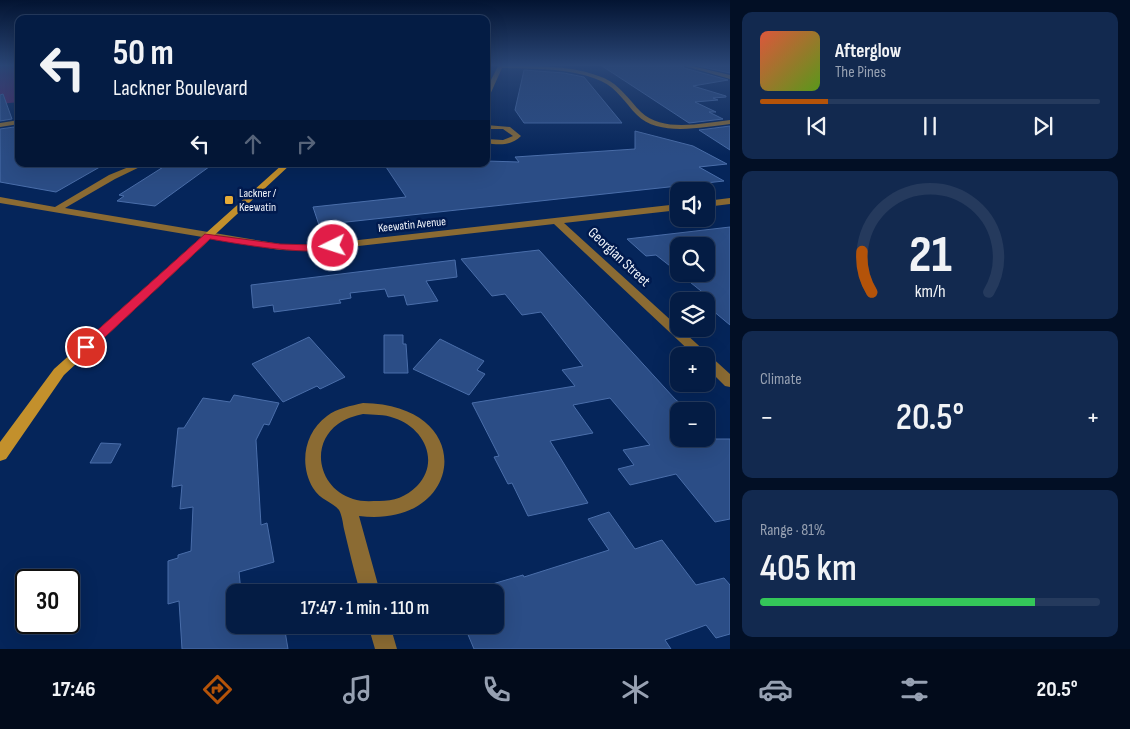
<!DOCTYPE html>
<meta charset="utf-8">
<style>
:root{--surface:#041c44;--page:#12294f;--text:#f1f3f6;--muted:#97a1b2;--line:#253a5d;--accent:#b45309}
body{margin:0;font-family:"Sofia Sans Condensed",sans-serif;background:var(--page);color:var(--text);height:100vh;display:flex;flex-direction:column;font-size:19px;white-space:nowrap}
*{box-sizing:border-box;margin:0}
p{font-size:16px;color:var(--muted)}
.icon{flex:none;width:28px;height:28px;fill:none;stroke:currentColor;stroke-width:2;stroke-linecap:round;stroke-linejoin:round}
.map{position:relative;flex:1;overflow:hidden}
.drawer{display:flex;flex-direction:column;gap:12px;padding:12px;background:#020f25;width:400px}
.drawer>*{flex:none}
.hud{position:absolute;left:15px;top:15px;width:475px;height:152px;border-radius:10px;box-shadow:0 5px 20px #0002,0 0 0 1px var(--line);background:#041c44;color:var(--text);overflow:hidden}
.tools{position:absolute;left:670px;top:182px;display:grid;gap:10px}
.tools a{display:grid;place-items:center;width:45px;height:45px;border-radius:10px;background:var(--surface);box-shadow:0 5px 20px #0002,0 0 0 1px var(--line);font-size:25px}
.speed{position:absolute;left:15px;top:569px;display:flex;gap:10px;font-size:25px;font-weight:700;text-align:center}
.speed>*{display:grid;place-content:center;width:65px;height:65px;border-radius:50%;background:var(--surface);box-shadow:0 5px 20px #0002,0 0 0 1px var(--line);line-height:1}
.speed .limit{border:2px solid #111;border-radius:8px;background:#fff;color:#111}
.pin{position:absolute;display:grid;place-items:center;width:42px;height:42px;color:#fff;margin:-21px;border:2px solid #fff;border-radius:50%;box-shadow:0 1px 5px #0007}
.me{position:absolute;width:55px;margin:-28px;rotate:266deg;stroke-linejoin:round;filter:drop-shadow(0 0 4px #0008)}
.turn{display:flex;align-items:center;gap:18px;height:105px;padding:0 15px;font-size:22px}
.turn .icon{width:65px;height:65px;stroke-width:2.5}
.turn b{display:block;font-size:35px;line-height:42px}
.lanes{display:flex;align-items:center;height:48px;padding:0 15px;background:#0003;justify-content:center;gap:25px;direction:ltr}
.lanes .off{opacity:.35}
.big{font-size:38px;font-weight:600;line-height:1.1}
.drawer .tile{flex:1;display:flex;flex-direction:column;justify-content:center;gap:8px;min-width:0;padding:0 18px;border-radius:10px;background:var(--page)}
.drawer .dial{align-items:center;gap:0}
.dial svg{height:130px;overflow:visible;fill:none;stroke:var(--line);stroke-width:7;stroke-linecap:round;text-anchor:middle}
.dial text{fill:var(--text);stroke:none}
.song{display:flex;align-items:center;gap:15px}
.cover{width:60px;height:60px;border-radius:8px;background:linear-gradient(135deg,hsl(10 70% 55%),hsl(90 70% 35%))}
.played{height:5px;border-radius:2px;background:linear-gradient(90deg,var(--accent) 20%,var(--line) 20%)}
.keys{display:flex;justify-content:space-around;direction:ltr}
.heat{display:flex;justify-content:space-between;align-items:center;font-size:28px;direction:ltr}
.charge{height:8px;border-radius:4px;background:linear-gradient(90deg,#34c759 81%,var(--line) 0)}
.trip{position:absolute;left:226px;top:584px;width:278px;height:50px;border-radius:10px;background:var(--surface);box-shadow:0 5px 20px #0002,0 0 0 1px var(--line);font-weight:600;line-height:50px;text-align:center}
.tabs{display:flex;height:80px;justify-content:space-around;align-items:center;background:#020b1b;color:var(--muted)}
.tabs .icon{width:35px;height:35px}
.tabs .active{color:var(--accent)}
.tabs b{font-size:22px;color:var(--text)}
main{display:flex;flex:1;min-height:0}
.map>svg:first-child{display:block}
</style>
<main>
<div class="map">
<svg width="730" height="649" viewBox="0 0 730 649">
<rect width="100%" height="100%" fill="#05255a"/>
<path fill="#582563" d="M0,66h19v36l-19,2z"/>
<g fill="#2b4d86" stroke="#4a6eaa">
<path d="M602,66h81l1,2 44,12 -35,6 33,10v1l-13,1 5,2 -23,2 21,10h-7l14,7 -34,4z"/>
<path d="M698,66h32v7z"/>
<path d="M524,70l40,3 20,4 38,46h-98l-9,-13z"/>
<path d="M3,94l9,25 -12,2v-26z"/>
<path d="M730,126v24l-31,-20 8,-1z"/>
<path d="M14,127l5,13v24h86l-49,28 -56,-10v-53z"/>
<path d="M635,131l58,15 34,18 -28,3 25,14 -405,44 -6,-18 93,-10 -22,-33h102v-3l33,1 -4,-5 120,-8z"/>
<path d="M168,164h45l-58,42 -38,-5 7,-5 -5,-1z"/>
<path d="M730,227v98l-24,-20v-10l-26,-21h26v-28h-27v27l-23,-18 -10,1 -19,-17z"/>
<path d="M539,250l136,149 14,12h-10v28h27v-10l10,10h14v80l-15,3 -39,-48 -46,11 -12,-16 16,-4 -11,-15 27,-5 -40,-47 -37,7 20,28 -43,8 38,62 -60,13 -16,-33 -4,1 -14,-27 5,-1 -27,-53 103,-17 -13,-16 21,-4 -42,-54 -19,3 -17,-21 -13,2 -31,-37z"/>
<path d="M455,260l2,17 -31,4 12,20 -31,4 -3,-10 -16,2 -3,-8 -35,4 1,5 -12,2 2,3 -67,9 -1,-7 -20,3 -2,-23z"/>
<path d="M384,335h19v9h3l2,29h-24z"/>
<path d="M309,337l36,40 -25,12 -3,-3 -34,16 -31,-38z"/>
<path d="M440,339l44,22 -7,9 8,4 -16,21 -56,-26z"/>
<path d="M234,395l45,8 -10,22 -5,-1 -8,16 5,85 6,-2 7,39 -35,10 2,20h-6v33h49l4,24h-106l-3,-48 -11,3v-43l10,-3v-3l13,-4 2,-44 -13,2 2,-24 -10,2 6,-59h6l19,-30 27,4z"/>
<path d="M101,443l20,1 -10,19h-21z"/>
<path d="M609,512l26,37 27,-9 34,45 28,-7 6,7v49l-14,4 -10,-13 -41,15 6,9h-197l-10,-24h31v-33h-3l-3,-7 34,-10 1,2 85,-27 -21,-31z"/>
</g>
<g fill="none" stroke-linecap="round" stroke-linejoin="round">
<g fill="#8b6b33" fill-rule="evenodd">
<path d="M498,66c35,0 73,-2 106,12 16,7 25,22 37,34 22,21 62,11 89,8v4c-28,3 -71,13 -93,-9 -12,-12 -20,-27 -36,-34 -31,-14 -67,-12 -99,-13l-13,29 -3,2v-9z"/>
<path d="M685,66h7l38,9v4z"/>
<path d="M19,120v4l-19,3v-4z"/>
<path d="M486,125l24,2 11,9c-10,10 -22,9 -35,7v-4l17,1 10,-4 -10,-7h-17z"/>
<path d="M136,164h10l-31,15 -50,29 215,36 34,1 365,-41v6l-115,13 166,151v13l-5,-1 -19,-19v-11h-11l-141,-132 -240,27 -34,-1 -280,-47v-6l55,10 54,-32z"/>
<path d="M730,198v6l-24,3v-6z"/>
<path d="M363,403c117,2 101,126 -4,113l21,76h-20c-6,-21 -11,-42 -16,-63 -1,-5 -2,-14 -5,-19 -6,-8 -19,-10 -26,-22 -14,-24 -9,-55 14,-72 10,-8 24,-10 36,-13zM363,414c11,1 21,0 31,4 29,9 47,43 23,68 -11,11 -23,15 -38,15 -8,0 -18,1 -26,-2 -34,-10 -44,-54 -15,-75 8,-6 17,-8 25,-10z"/>
<path d="M368,625h22l7,24h-22z"/>
</g>
<path fill="#c3902c" fill-rule="evenodd" d="M283,164h8l-227,211 -58,84 -6,2v-19l54,-73z"/>
</g>
<linearGradient id="sky" x2="0" y2="1"><stop stop-color="#031432"/><stop offset="0.42" stop-color="#2a4676"/><stop offset="1" stop-color="#2a4676" stop-opacity="0"/></linearGradient>
<rect width="730" height="156" fill="url(#sky)"/>
<path fill="#e11d48" stroke="#92132f" d="M205,234l75,10 34,1 19,-2 5,3c-17,13 -105,-3 -128,-7l-119,111h-9l-1,-3 1,-3z"/>
<rect fill="#e7ac37" stroke="#001a4e" stroke-width="2" x="224" y="195" width="10" height="10" rx="2.5"/>
<g text-anchor="middle" dominant-baseline="central" stroke-width="5" stroke-linejoin="round" paint-order="stroke">
<g font-size="12" fill="#f0f5fb" stroke="#001a4e" text-anchor="start">
<text x="239" y="193">Lackner /<tspan x="239" dy="14">Keewatin</tspan></text>
</g>
<g font-size="12" fill="#f0f5fb" stroke="#001a4e">
<text transform="translate(412 225) rotate(-6)">Keewatin Avenue</text>
</g>
<g font-size="15" fill="#f0f5fb" stroke="#001a4e">
<text transform="translate(619 257) rotate(43)">Georgian Street</text>
</g>
</g>
</svg>
<div class="tools">
<a><svg class="icon" aria-label="sound" viewBox="0 0 24 24"><path d="M4 9h4l5-4v14l-5-4H4zM17 9q2 3 0 6"/></svg></a>
<a><svg class="icon" aria-label="search" viewBox="0 0 24 24"><circle cx="10" cy="10" r="6"/><path d="M15 15l6 6"/></svg></a>
<a><svg class="icon" aria-label="layers" viewBox="0 0 24 24"><path d="M12 4l9 5-9 5-9-5zM3 14l9 5 9-5"/></svg></a>
<a>+</a>
<a>−</a>
</div>
<div class="speed"><div class="limit">30</div></div>
<div class="pin" style="left:86px;top:347px;background:#d93025"><svg class="icon" aria-label="arrive" viewBox="0 0 24 24"><path d="M6 21V4h12l-3 4 3 4H6"/></svg></div>
<svg class="me" style="left:333px;top:246px" viewBox="-20 -20 40 40"><circle r="17" fill="#e11d48" stroke="#fff" stroke-width="3"/><path d="M0-11L8 9 0 5-8 9z" fill="#fff"/></svg>
<div class="trip">17:47 · 1 min · 110 m</div>
<div class="hud">
<div class="turn"><svg class="icon" aria-label="left" viewBox="0 0 24 24"><path d="M17 20v-9H6M10 6l-5 5 5 5"/></svg><div><b>50 m</b>Lackner Boulevard</div></div>
<div class="lanes"><svg class="icon" aria-label="left" viewBox="0 0 24 24"><path d="M17 20v-9H6M10 6l-5 5 5 5"/></svg><svg class="icon off" aria-label="ahead" viewBox="0 0 24 24"><path d="M12 20V5M6 11l6-6 6 6"/></svg><svg class="icon off" aria-label="right" viewBox="0 0 24 24"><path d="M7 20v-9h11M14 6l5 5-5 5"/></svg></div>
</div>
</div>
<section class="drawer">
<div class="tile">
<div class="song"><i class="cover"></i><div><b>Afterglow</b><p>The Pines</p></div></div>
<div class="played"></div>
<div class="keys"><svg class="icon" aria-label="previous" viewBox="0 0 24 24"><path d="M18 5L8 12l10 7zM5 5v14"/></svg><svg class="icon" aria-label="pause" viewBox="0 0 24 24"><path d="M8 5v14M16 5v14"/></svg><svg class="icon" aria-label="next" viewBox="0 0 24 24"><path d="M6 5l10 7-10 7zM19 5v14"/></svg></div>
</div>
<div class="tile dial"><svg viewBox="0 0 100 80">
<path d="M14 69A42 42 0 1 1 86 69"/>
<path d="M14 69A42 42 0 0 1 8 44" stroke="#b45309"/>
<text x="50" y="56" font-size="32" font-weight="700">21</text>
<text x="50" y="72" font-size="11">km/h</text>
</svg></div>
<div class="tile"><p>Climate</p>
<div class="heat"><a>−</a><b class="big">20.5°</b><a>+</a></div>
</div>
<div class="tile"><p>Range · 81%</p><b class="big">405 km</b><div class="charge"></div></div>
</section>
</main>
<nav class="tabs">
<b>17:46</b>
<svg class="icon active" aria-label="directions" viewBox="0 0 24 24"><path d="M12 3l9 9-9 9-9-9zM9 14v-3h6M13 9l2 2-2 2"/></svg>
<svg class="icon" aria-label="music" viewBox="0 0 24 24"><path d="M9 18V5l10-2v13"/><circle cx="6" cy="18" r="3"/><circle cx="16" cy="16" r="3"/></svg>
<svg class="icon" aria-label="phone" viewBox="0 0 24 24"><path d="M5 4h4l2 5-3 2q2 4 5 5l2-3 5 2v4C11 20 4 13 5 4z"/></svg>
<svg class="icon" aria-label="climate" viewBox="0 0 24 24"><path d="M12 3v18M4 7l16 10M4 17L20 7"/></svg>
<svg class="icon" aria-label="car" viewBox="0 0 24 24"><path d="M5 17H2v-5l4-1 3-4h7l3 4 3 1v5h-3M9 17h6M6 11h13"/><circle cx="7" cy="17" r="2"/><circle cx="17" cy="17" r="2"/></svg>
<svg class="icon" aria-label="filters" viewBox="0 0 24 24"><path d="M4 7h16M4 17h16"/><circle cx="9" cy="7" r="2"/><circle cx="15" cy="17" r="2"/></svg>
<b>20.5°</b>
</nav>
